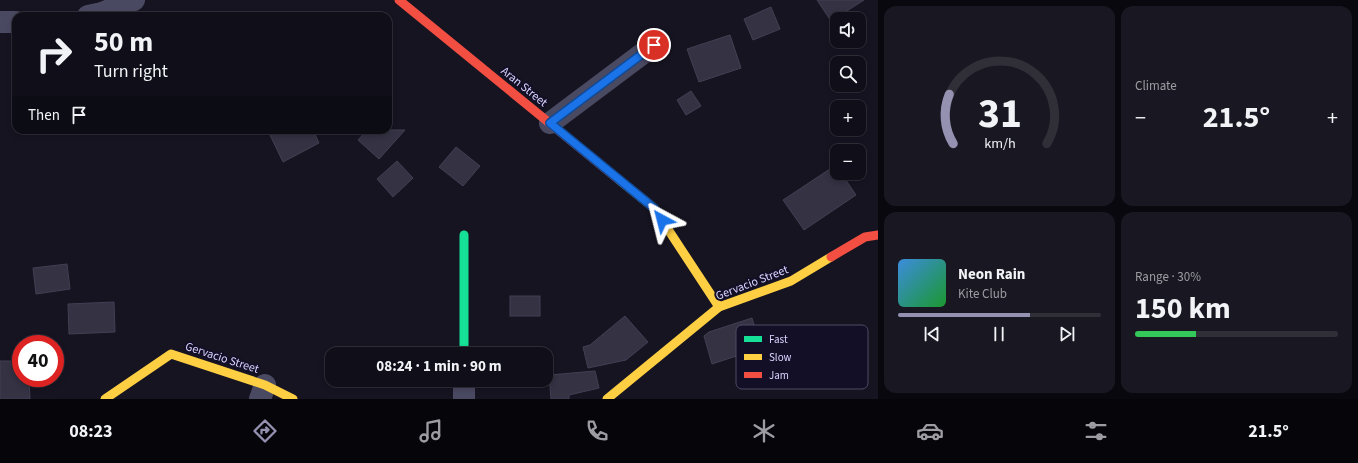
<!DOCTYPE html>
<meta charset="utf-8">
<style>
:root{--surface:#100f19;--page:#191822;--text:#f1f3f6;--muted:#9c9ca2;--line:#302f38;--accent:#9591b1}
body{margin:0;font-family:"Source Sans 3",sans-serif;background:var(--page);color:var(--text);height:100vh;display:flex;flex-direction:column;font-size:15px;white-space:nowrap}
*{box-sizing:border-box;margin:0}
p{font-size:13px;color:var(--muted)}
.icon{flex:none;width:22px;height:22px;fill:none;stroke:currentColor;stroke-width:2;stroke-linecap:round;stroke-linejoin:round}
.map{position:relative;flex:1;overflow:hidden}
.side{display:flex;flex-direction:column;gap:6px;padding:6px;background:#09080e;width:480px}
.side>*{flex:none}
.guide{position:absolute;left:12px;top:12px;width:380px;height:122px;border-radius:12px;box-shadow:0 2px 6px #0003,0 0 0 1px var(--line);background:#100f19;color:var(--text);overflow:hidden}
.buttons{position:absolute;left:830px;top:12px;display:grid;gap:8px}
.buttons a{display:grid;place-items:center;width:36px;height:36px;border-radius:8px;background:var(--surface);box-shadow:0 2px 6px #0003,0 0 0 1px var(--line);font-size:20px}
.speed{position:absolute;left:12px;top:335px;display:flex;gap:8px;font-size:20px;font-weight:700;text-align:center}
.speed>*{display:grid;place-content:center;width:52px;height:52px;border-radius:50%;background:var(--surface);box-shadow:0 2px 6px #0003,0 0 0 1px var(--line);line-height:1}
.speed .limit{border:6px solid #d22;background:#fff;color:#111}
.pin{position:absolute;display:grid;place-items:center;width:34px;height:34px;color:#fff;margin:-17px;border:2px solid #fff;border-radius:50%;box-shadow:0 1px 4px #0007}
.me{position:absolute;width:44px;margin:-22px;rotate:322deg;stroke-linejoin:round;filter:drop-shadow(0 0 3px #0008)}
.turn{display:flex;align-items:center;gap:14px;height:84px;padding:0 16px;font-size:18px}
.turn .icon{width:52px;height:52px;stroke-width:2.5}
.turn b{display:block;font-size:28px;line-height:34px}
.then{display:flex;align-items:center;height:38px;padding:0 16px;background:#0003;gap:8px;font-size:15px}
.big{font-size:30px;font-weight:700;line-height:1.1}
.side .widget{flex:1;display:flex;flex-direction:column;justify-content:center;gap:6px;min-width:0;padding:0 14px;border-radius:12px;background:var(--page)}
.side .dial{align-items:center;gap:0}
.dial svg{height:104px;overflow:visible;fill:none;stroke:var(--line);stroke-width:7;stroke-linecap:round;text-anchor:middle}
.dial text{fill:var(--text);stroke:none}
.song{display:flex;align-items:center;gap:12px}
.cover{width:48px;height:48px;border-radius:6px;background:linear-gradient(135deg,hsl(210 70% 55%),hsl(130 70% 35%))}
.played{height:4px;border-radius:2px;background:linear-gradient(90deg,var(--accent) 65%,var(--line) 65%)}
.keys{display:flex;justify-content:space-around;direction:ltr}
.heat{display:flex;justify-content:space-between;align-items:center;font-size:22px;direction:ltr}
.charge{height:6px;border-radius:3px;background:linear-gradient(90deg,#34c759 30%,var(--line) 0)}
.side .tiles{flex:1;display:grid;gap:6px;grid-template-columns:repeat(2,1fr)}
.trip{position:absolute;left:325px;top:347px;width:228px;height:40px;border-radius:12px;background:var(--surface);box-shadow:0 2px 6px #0003,0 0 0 1px var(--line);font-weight:700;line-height:40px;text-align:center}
.tab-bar{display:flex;height:64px;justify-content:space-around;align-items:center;background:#06060a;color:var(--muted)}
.tab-bar .icon{width:28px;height:28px}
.tab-bar .selected{color:var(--accent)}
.tab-bar b{font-size:18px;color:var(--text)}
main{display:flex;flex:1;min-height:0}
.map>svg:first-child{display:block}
</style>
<main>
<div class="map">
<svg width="878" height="399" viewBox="0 0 878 399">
<rect width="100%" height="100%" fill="#161421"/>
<g fill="#343243" stroke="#433f54">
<path d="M817,0h47l-33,21z"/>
<path d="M771,7l9,22 -27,11 -9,-21z"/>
<path d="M730,35l11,33 -42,14 -12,-33z"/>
<path d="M691,91l10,15 -15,9 -9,-15z"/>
<path d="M280,130h33l6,13 -36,19 -13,-27z"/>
<path d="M367,130h38l-26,29 -21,-19z"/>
<path d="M456,147l24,19 -17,20 -24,-19z"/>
<path d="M397,161l16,17 -20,19 -16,-18z"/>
<path d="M836,165l1,8h4l15,22 -52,35 -21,-30z"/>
<path d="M67,264l3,25 -34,5 -3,-26z"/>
<rect x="510" y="296" width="30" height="20"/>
<path d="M114,302l1,30 -46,2 -1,-30z"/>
<path d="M625,316l23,26 -22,18 -38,8 -5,-21 7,-2z"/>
<path d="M752,318l9,30 -49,16 -8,-28 5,-4z"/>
<path d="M0,361h21v17h8l1,21h-30z"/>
<path d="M595,371l4,17 -30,7v4h-18l-2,-24z"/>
</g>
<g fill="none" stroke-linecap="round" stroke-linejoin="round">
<g stroke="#4a4962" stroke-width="22">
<path d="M88,16l14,-3 32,-13"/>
<path d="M0,22h16"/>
<path d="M550,123l104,-78"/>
<path d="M464,380v19"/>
<path d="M260,399l5,-14"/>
</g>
<path stroke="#16e098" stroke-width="9" d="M464,235v119"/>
<g stroke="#ffcf43" stroke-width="9">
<path d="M618,179l36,29 65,99"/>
<path d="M105,399l66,-45 94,31 28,14"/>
<path d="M607,399l112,-92 72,-26 40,-24"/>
</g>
<g stroke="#f24e42" stroke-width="9">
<path d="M399,0l219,179"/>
<path d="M831,257l34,-20 13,-2"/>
</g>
</g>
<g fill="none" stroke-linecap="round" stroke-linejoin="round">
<g stroke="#114b97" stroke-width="10">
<path id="route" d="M654,45l-104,78 104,85 8,12"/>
</g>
<use href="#route" stroke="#1a73e8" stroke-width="7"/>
</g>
<g text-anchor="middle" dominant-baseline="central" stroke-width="4" stroke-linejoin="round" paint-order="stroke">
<g font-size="12" fill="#d9d4ff" stroke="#130f26">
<text transform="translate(524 87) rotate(39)">Aran Street</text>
<text transform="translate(752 283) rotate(-21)">Gervacio Street</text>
<text transform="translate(222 358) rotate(18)">Gervacio Street</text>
</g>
</g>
<rect x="736" y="325" width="132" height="64" rx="6" fill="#130f26" stroke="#4e4a67" stroke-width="1"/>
<rect x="744" y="336" width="18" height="6" fill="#16e098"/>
<rect x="744" y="354" width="18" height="6" fill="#ffcf43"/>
<rect x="744" y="372" width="18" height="6" fill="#f24e42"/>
<g font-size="11" fill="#d9d4ff">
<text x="769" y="343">Fast</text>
<text x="769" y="361">Slow</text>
<text x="769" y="379">Jam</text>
</g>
</svg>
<div class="buttons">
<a><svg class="icon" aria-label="sound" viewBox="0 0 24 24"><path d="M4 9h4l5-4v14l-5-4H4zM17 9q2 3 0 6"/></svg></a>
<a><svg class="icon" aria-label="search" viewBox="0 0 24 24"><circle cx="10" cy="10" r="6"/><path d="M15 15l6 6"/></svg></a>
<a>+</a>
<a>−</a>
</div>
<div class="speed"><div class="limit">40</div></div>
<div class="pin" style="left:654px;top:45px;background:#d93025"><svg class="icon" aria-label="arrive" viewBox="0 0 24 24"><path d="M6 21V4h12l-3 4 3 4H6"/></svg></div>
<svg class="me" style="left:662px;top:220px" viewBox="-20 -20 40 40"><path d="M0-17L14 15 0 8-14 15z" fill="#1a73e8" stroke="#fff" stroke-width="4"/></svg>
<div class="trip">08:24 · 1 min · 90 m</div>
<div class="guide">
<div class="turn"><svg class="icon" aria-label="right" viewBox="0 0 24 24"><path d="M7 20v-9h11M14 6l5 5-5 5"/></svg><div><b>50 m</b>Turn right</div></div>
<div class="then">Then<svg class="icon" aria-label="arrive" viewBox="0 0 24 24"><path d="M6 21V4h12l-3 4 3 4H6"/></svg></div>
</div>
</div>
<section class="side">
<div class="tiles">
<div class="widget dial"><svg viewBox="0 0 100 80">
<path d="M14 69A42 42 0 1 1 86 69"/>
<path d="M14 69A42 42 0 0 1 11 31" stroke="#9591b1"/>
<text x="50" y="56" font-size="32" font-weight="700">31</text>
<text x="50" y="72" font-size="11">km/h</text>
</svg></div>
<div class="widget"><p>Climate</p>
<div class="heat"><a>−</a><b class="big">21.5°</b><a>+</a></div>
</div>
<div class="widget">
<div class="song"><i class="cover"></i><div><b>Neon Rain</b><p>Kite Club</p></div></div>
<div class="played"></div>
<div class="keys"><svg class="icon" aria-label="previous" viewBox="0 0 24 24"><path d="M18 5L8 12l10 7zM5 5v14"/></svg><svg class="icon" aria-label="pause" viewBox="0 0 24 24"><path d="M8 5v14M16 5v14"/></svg><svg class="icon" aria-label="next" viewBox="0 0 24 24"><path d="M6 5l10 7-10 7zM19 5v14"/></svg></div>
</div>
<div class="widget"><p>Range · 30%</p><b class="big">150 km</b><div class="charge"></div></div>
</div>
</section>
</main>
<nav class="tab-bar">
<b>08:23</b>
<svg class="icon selected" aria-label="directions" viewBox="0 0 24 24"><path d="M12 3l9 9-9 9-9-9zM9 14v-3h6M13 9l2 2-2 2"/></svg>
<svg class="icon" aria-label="music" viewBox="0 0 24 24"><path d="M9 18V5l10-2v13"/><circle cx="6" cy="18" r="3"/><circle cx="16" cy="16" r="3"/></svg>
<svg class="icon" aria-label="phone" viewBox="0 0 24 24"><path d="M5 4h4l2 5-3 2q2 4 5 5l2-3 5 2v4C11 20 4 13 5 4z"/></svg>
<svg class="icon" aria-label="climate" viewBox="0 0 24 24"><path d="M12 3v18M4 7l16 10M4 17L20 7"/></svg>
<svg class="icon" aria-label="car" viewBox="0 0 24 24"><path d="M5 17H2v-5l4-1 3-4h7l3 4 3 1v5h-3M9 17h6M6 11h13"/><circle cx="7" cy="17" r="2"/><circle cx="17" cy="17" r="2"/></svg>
<svg class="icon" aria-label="filters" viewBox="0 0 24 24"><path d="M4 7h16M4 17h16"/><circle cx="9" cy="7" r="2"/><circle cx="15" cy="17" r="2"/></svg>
<b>21.5°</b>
</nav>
